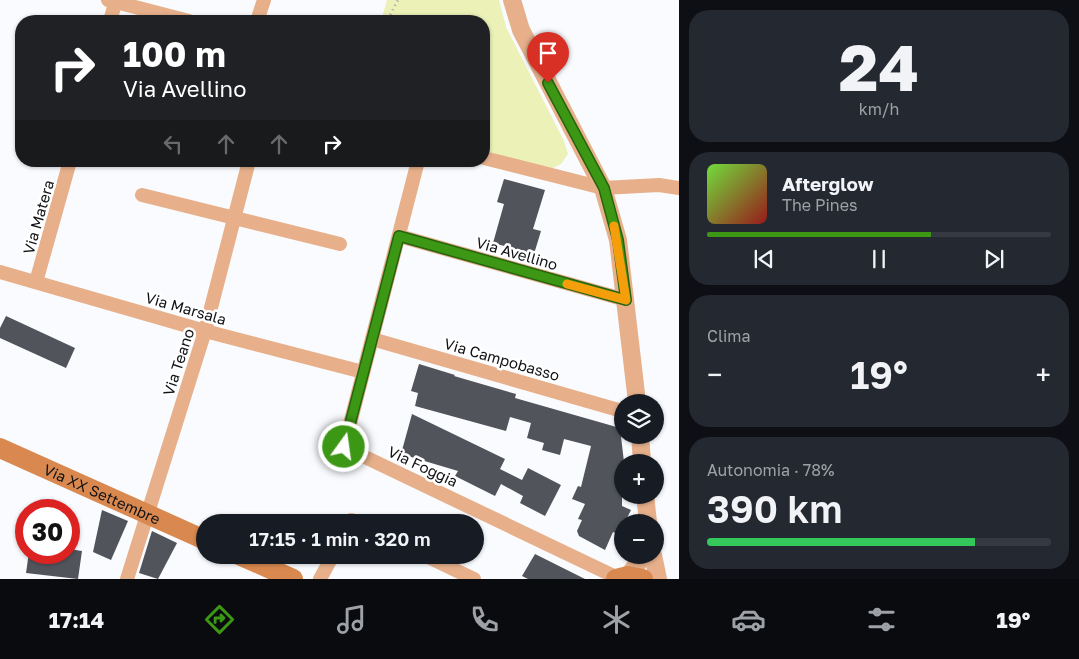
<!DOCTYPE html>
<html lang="it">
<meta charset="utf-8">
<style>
:root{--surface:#171b24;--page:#242831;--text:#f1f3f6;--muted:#9ea1a6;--line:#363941;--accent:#3c9715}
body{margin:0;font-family:"Golos Text",sans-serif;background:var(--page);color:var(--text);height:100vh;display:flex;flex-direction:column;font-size:19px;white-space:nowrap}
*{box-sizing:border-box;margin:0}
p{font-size:16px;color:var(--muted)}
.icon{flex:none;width:28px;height:28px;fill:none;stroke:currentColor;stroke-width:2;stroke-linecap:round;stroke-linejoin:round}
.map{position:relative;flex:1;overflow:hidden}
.drawer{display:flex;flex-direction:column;gap:10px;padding:10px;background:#0d0f14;width:400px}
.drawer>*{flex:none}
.banner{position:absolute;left:15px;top:15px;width:475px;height:152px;border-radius:20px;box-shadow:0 1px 4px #0004;background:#202124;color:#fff;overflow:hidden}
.controls{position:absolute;left:614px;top:394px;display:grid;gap:10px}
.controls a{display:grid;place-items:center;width:50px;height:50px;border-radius:50%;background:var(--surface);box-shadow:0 1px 4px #0004;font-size:25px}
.speed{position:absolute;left:15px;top:499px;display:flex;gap:10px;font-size:25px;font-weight:700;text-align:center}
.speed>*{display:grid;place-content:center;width:65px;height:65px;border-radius:50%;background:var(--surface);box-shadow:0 1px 4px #0004;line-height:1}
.speed .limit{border:8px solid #d22;background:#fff;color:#111}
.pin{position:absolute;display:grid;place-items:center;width:42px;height:42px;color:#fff;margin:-51px -21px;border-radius:50% 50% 50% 0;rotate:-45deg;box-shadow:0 0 5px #0007}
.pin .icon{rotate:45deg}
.me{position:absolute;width:55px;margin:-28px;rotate:14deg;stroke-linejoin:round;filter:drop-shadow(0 0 4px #0008)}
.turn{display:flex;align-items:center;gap:18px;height:105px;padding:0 25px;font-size:22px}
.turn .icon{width:65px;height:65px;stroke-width:2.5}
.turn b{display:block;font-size:35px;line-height:42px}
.lanes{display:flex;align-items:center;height:48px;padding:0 25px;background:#0003;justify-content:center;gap:25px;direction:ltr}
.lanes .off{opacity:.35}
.big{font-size:38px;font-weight:600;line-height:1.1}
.drawer .widget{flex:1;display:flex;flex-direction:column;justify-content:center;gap:8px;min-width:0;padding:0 18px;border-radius:20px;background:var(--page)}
.drawer .dial{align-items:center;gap:0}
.dial b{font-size:65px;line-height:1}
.song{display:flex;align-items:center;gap:15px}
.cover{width:60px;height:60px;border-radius:8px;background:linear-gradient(135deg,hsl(100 70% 55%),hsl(0 70% 35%))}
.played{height:5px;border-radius:2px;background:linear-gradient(90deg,var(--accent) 65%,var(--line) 65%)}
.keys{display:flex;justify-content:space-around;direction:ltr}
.heat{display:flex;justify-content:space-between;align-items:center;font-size:28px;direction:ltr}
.charge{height:8px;border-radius:4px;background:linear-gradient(90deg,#34c759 78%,var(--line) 0)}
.trip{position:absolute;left:196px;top:514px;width:288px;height:50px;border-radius:25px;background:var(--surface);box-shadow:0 1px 4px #0004;font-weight:600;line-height:50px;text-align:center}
.tab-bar{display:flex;height:80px;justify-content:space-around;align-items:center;background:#090b0e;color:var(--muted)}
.tab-bar .icon{width:35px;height:35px}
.tab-bar .current{color:var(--accent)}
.tab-bar b{font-size:22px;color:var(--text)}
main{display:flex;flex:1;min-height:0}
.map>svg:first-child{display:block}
</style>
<main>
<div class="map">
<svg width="679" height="579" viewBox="0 0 679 579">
<rect width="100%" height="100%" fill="#f9fbfe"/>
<path fill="#ebf1b7" d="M387,0h112l7,27 58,114 4,13 -7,10 -10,5 -67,-17v-131h-103z"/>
<g fill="#51545b">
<path d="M504,179l41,11 -12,39 8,2 -7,23 -41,-11 11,-39 -7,-2z"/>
<path d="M6,316l69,32 -9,20 -66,-30v-10z"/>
<path d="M419,364l36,11 -1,1 62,18 -1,4 105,30 4,34h-2v44l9,4 -6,12h-3v14l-9,-4 -8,18 -26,-14 -2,-5 5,-11 -4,-1 7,-15 -13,-5 6,-13 3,1 10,-41 -27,-7 -4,16 -18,-5 2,-7 -17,-5 4,-15 -21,-6 -4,14 -91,-25 3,-13 -7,-2z"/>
<path d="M412,414l93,45 -5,10 22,11 6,-12 33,17 -16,31 -25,-13 3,-7 -22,-12 -6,12 -40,-20 3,-5 -57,-17z"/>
<path d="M102,510l26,11 -17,39 -18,-8z"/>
<path d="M152,531l25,12 -19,36 -19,-6z"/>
<path d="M69,549l13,2 -4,28 -52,-6 3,-21h40z"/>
<path d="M535,554l50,25h-57l-6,-3z"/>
</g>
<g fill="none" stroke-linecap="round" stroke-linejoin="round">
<path stroke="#9c9ea1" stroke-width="2.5" stroke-dasharray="1 4" stroke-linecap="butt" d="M382,19l7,-2 9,-17"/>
<g stroke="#e7b08b" stroke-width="14">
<path d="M108,0l81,21"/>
<path d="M110,21l6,-21"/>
<path d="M257,21l7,-21"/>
<path d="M484,158l119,30 56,-3 20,3"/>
<path d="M418,161l-74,286 274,131"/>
<path d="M142,195l198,49"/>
<path d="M399,236l227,64"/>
<path d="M0,272l205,59 158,41"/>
<path d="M36,282l34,-121"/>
<path d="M372,339l250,72"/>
<path d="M350,522l1,-2 6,2"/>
<path d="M424,555l50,24"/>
<path d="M127,579l78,-248 44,-170"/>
<path d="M320,579l13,-24"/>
</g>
<g stroke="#e7b08b" stroke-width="18">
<path d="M512,0l9,30 82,158 15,52 19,162"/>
<path d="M640,435l2,27"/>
<path d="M645,495l3,27"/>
<path d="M653,555l5,24"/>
<path d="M628,576l16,-21"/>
</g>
<g stroke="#d9894f" stroke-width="20">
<path id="s1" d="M0,448l205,92"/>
<path d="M239,555l54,24"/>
<path d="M616,579l12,-3 15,3"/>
</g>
</g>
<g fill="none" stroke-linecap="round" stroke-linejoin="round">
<g stroke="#27620e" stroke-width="12">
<path id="route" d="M344,447l55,-211 227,64 -8,-60 -14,-52 -56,-105"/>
</g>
<use href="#route" stroke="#3c9715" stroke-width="9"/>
<path stroke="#f59e0b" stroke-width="9" d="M567,284l59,16 -12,-74"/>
</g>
<g text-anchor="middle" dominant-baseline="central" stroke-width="5" stroke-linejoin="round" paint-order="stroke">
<g font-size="15" fill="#111215" stroke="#fff">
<text transform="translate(38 217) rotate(-74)">Via Matera</text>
<text transform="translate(517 253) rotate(16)">Via Avellino</text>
<text transform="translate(186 308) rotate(16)">Via Marsala</text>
<text transform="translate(502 359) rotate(16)">Via Campobasso</text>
<text transform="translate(178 362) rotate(-72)">Via Teano</text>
<text transform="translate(423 466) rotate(25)">Via Foggia</text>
<text stroke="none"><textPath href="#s1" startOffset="112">Via XX Settembre</textPath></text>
</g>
</g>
</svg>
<div class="controls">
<a><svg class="icon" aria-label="layers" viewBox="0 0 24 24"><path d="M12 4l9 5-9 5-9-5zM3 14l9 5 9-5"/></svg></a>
<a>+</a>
<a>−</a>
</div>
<div class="speed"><div class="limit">30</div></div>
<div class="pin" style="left:548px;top:83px;background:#d93025"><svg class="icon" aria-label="arrive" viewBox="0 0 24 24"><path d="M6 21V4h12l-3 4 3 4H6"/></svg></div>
<svg class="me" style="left:344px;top:447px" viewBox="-20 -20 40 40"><circle r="17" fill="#3c9715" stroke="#fff" stroke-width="3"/><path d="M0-11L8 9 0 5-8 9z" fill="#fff"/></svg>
<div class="trip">17:15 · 1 min · 320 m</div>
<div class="banner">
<div class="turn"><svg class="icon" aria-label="right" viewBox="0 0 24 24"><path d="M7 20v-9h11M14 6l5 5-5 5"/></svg><div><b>100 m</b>Via Avellino</div></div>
<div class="lanes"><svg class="icon off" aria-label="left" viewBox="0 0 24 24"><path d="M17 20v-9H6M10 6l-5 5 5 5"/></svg><svg class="icon off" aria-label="ahead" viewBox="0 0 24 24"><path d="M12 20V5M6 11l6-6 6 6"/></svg><svg class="icon off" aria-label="ahead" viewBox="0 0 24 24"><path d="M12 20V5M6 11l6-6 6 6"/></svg><svg class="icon" aria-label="right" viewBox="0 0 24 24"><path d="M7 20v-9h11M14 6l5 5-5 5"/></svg></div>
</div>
</div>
<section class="drawer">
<div class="widget dial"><b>24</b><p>km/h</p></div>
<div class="widget">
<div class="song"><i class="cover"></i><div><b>Afterglow</b><p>The Pines</p></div></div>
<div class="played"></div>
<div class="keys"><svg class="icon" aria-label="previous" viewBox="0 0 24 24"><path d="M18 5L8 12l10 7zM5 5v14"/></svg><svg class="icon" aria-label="pause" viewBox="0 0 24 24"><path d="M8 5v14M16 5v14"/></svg><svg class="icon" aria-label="next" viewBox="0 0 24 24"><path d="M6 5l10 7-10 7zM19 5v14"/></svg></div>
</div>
<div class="widget"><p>Clima</p>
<div class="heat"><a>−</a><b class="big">19°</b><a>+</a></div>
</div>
<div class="widget"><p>Autonomia · 78%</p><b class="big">390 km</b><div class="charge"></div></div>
</section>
</main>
<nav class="tab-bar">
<b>17:14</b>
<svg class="icon current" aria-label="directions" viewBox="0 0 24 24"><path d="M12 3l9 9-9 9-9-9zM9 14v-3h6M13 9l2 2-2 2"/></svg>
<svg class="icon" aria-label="music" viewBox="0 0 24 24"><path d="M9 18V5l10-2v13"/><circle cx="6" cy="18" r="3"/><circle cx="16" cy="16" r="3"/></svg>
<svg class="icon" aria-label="phone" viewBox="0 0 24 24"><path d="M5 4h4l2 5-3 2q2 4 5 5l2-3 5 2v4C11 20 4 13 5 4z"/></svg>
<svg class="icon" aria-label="climate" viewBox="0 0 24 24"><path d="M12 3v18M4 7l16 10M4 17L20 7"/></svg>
<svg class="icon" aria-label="car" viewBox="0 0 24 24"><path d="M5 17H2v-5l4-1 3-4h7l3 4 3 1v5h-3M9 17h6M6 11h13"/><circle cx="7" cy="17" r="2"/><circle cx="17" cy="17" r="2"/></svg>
<svg class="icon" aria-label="filters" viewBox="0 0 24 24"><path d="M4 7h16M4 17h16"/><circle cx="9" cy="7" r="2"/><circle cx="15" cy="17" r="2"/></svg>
<b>19°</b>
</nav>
